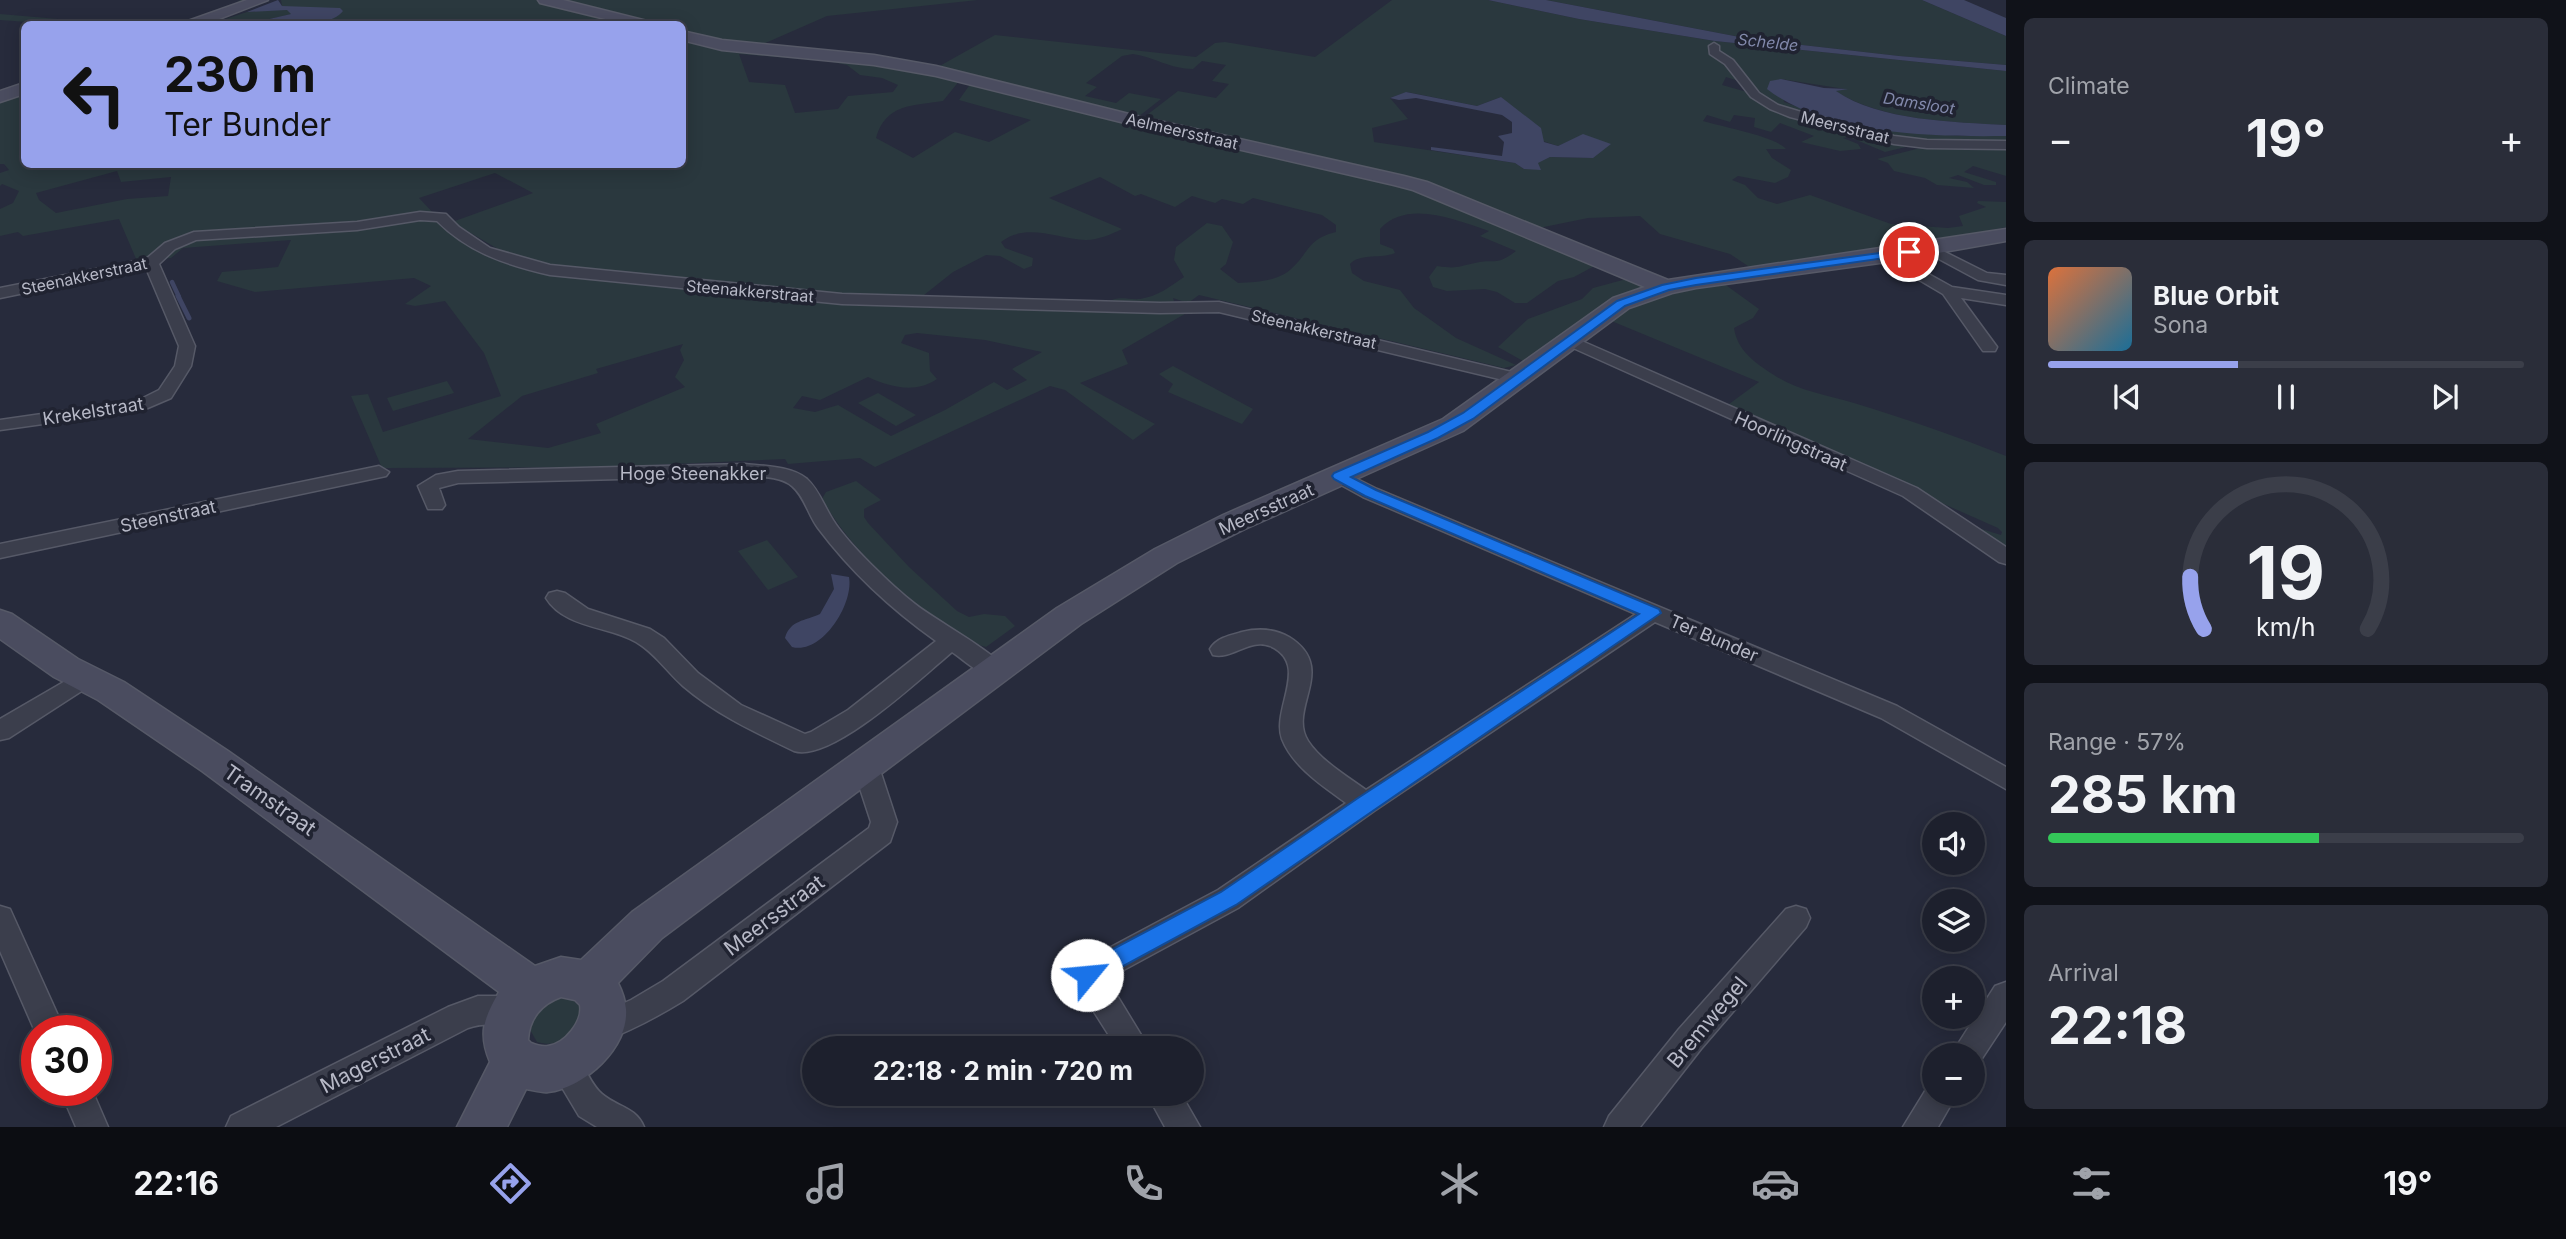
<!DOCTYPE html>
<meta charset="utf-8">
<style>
:root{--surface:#1d202d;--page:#2a2d39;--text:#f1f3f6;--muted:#a0a3aa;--line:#3b3e49;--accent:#97a2ec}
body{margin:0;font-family:Inter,sans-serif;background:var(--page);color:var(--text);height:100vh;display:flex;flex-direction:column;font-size:26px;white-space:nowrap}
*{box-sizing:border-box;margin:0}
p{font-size:23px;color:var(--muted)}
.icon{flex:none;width:38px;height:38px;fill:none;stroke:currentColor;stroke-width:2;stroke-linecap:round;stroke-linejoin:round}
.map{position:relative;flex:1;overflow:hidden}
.panel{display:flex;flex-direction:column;gap:18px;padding:18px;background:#101219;width:560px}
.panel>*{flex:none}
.hud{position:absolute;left:21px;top:21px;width:665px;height:147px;border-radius:10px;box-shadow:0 4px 18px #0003,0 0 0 2px var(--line);background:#97a2ec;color:#111;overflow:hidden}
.tools{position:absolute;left:1922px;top:812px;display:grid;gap:14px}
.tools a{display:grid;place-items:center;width:63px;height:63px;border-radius:50%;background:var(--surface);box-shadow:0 4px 18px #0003,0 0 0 2px var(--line);font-size:35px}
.speed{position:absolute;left:21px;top:1015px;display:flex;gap:14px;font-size:35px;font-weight:700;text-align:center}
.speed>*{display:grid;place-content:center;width:91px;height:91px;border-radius:50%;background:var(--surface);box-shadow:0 4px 18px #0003,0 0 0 2px var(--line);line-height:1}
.speed .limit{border:10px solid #d22;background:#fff;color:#111}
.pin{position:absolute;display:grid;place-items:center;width:60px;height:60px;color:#fff;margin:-30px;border:4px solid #fff;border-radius:50%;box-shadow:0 2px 7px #0007}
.me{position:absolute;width:77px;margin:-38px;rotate:62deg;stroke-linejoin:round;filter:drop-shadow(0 0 5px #0008)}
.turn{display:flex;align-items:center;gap:24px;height:147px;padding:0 28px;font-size:32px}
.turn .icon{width:91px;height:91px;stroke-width:2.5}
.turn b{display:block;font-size:49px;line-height:60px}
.big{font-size:52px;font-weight:700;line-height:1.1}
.panel .tile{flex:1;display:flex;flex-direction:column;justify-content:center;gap:10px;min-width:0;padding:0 24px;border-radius:10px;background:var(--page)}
.panel .dial{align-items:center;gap:0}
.dial svg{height:182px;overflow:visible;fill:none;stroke:var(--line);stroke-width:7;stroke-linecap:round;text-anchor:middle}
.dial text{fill:var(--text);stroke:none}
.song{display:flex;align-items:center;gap:21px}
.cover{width:84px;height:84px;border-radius:10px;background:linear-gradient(135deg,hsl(20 70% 55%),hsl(200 70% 35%))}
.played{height:7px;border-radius:4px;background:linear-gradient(90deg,var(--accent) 40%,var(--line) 40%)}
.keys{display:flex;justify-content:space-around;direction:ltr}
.heat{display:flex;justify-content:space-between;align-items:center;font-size:38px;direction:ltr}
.charge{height:10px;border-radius:5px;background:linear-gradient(90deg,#34c759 57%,var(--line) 0)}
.trip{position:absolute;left:802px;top:1036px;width:402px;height:70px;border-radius:35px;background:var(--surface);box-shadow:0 4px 18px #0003,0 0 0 2px var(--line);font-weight:700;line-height:70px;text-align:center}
.tab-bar{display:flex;height:112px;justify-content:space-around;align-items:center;background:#0c0d12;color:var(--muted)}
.tab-bar .icon{width:49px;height:49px}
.tab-bar .selected{color:var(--accent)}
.tab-bar b{font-size:32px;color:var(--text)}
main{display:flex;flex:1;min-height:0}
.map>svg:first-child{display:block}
</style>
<main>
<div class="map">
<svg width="2006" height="1127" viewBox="0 0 2006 1127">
<rect width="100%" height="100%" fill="#272b3c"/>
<g fill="#2a383e" fill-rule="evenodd">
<path d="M240,0h14l-69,24h-129l-56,-4v-6l116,10 29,-3 32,3 58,-20z"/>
<path d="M281,0h697l-151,16 -66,29 -29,-2 -49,-10 -1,-9h-31l-32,-8 -8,4 18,4h-330l15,-1 26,-15 -46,1 -12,-3z"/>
<path d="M1392,0h96l91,19 136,22 291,30v54c-55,-3 -123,-4 -171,-34l10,-2 -64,-10 3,23c76,29 141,35 222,34v7c-79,0 -151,-8 -226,-37 -25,-10 -30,-36 -53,-42l15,18 -16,-5 -4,8 25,7 4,6 19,9 144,38 -29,7 -36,-15 -6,1 15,6 3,5 -21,2 -39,-9 13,-6 -34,-13 -9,9 -17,-5 1,-9 -21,-3 -4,7 -23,-7 -4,6c19,6 72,15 83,28h-20l6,9 19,12 -3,7 -13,6 -37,-7 -6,4 13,5 13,13 19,6 33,-9 81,29 57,4 15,-2 -4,-10 27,-9 -9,-4 1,-2 28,1v25l-46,10 -209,31 -21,-14 -70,-20 -20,-18 -52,2 -49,10 -103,-34 164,69 -26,14 -16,4 -31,22h-12l-18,-11 -12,-3 -38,2 -14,-4 -4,-10 8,-11c20,3 19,1 38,-3 21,-5 20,4 41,-12l-36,-15 9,-5c-33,-11 -82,-32 -109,-2v15l13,5 2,4c-14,6 -35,0 -45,11l2,9 12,8 36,9 14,18 42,30 60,27 -12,3 -305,-73 -11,8 -15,-5 1,3 -10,8 26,2 -68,39 6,14 -48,19 75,41 -22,16 -68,-50 -15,-4 -175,81 -15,-9 -72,6 -3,-5 -181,8 -222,1 -31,-72 17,-2 15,38 118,-36 -17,-43 -39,-52 -30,5 -10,-2 26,-18 -17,-8 -159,14 -38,-11 5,-9 56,-5 13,-27 -108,8 -12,10 -34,3 -18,-42 -96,17 -5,-4 -18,4v-27l13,-6 6,-12 -17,-7 -2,2v-13l9,-3 -5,-6h-4v-65l24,-9v74h658l1,-125 253,29 59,-33 201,22 19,-14 10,-1 90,15zM739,54l88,7 20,4 13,10 22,3 16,7 -5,7 -45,4 -10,13 -43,4 -10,-28 -36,-3zM1133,54c21,3 37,15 60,15l9,-8 24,4 -14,16 17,3 -13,14 -38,-7 -35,27 -5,-1 23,-18 -32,-6 -13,10 -31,-7 12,-9 -11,-4 36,-27zM960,80l11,3 -12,17 72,20 -42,22 -34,-10 -42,26 -37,-20c10,-35 37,-32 67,-37zM1407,92l70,14 24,-9 42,44 15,5 25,-11 10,23 -43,-1 -13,6 3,6h-16l-9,-6 -141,-21 -2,-14 36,-9 -18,-21zM117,171l4,11 50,-5 -3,19 -41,3 -71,14 -17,-13 -3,-7zM495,173l38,20 -81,29 63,37 52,11 319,29h33l34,-27 33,-17 14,1 24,13 8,-3 1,-8 -28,-10 -4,-6c25,-20 56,-3 85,-2 12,0 26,-6 36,-11l-73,-31 51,-21 35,19 6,-2 34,13 17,-11 23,7 7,-4 21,5 10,-6 69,17 14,10v7c-29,7 -26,20 -45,37 -14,13 -36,13 -53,14l-18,-14 6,-5 7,-22 -11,-16 -15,-3 -31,24 -2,13 10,17c-15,10 -25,19 -44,22 -12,1 -24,-4 -32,4l-319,-5 -234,-24 -30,-5 -39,-14 -30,-18 -37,-39zM917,333l68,7 57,12 -30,17 15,11 -20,10 -13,-8 -49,28 -54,26 -53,-31 -23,7 -22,-4 9,-12 18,4 48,-23c22,10 47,17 69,2l-7,-8 -1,-18 -28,-10 4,-8zM683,344l-3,6 4,10 -9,17 10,10 -89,37 5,9 -53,15 -80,-9 54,-43 76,-23 -2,-4z"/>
<path d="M1546,0h376l84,36v29l-107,-9 -149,-17z"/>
<path d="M287,9l5,5 -45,10h-37l37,-12z"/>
<path d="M1928,146l78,2v28l-33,-10 -9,6 32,10v3h-12l-26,-10 -9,3 18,4 7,6 -37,-3 -12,-7 -31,-7 -6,-8 -11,-4z"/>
<path d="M1634,277l17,7 -42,18 -86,59 -25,-14 30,-28 54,-20 11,-11z"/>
<path d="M1723,283l36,26 -6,9 -19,10c3,22 21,35 40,47 24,16 53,20 80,28 52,16 102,33 152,53v92l-28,-20 23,7 1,-3 -4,-4 -273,-121 34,-25 -150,-62 41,-21z"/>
<path d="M1173,366l80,43 -11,15 -74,-32 5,-8 -14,-10z"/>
<path d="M447,381l7,12 -61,18 -6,-13z"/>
<path d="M878,393l38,22 -20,11 -38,-23z"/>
<path d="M856,481l25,19 -17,9v8l4,6 41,44 48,44 12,6 15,-3 21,2 10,10 -29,21c-54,-14 -137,-99 -164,-148l4,-7z"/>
<path d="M767,540l31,37 -30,13 -30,-39z"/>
<path d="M555,998l18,2 6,6 1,17c-13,15 -22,25 -43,19l-8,-14 8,-18z"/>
</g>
<g fill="#3f4563">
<path d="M278,0l4,6 58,2 3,3c-14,19 -73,14 -96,13l44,-10 -4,-4 -40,2z"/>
<path d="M1488,0h58l204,39 149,17 107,9v6l-291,-30 -136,-22z"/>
<path d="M1922,0h42l42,18v18z"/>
<path d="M1781,79l43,9 24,1 -12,2c43,30 119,31 170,34v11c-72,1 -180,-1 -239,-47l3,-8z"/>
<path d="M1406,92l71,14 24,-9 40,31 3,14 14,4 25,-12 28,10 -18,14 -43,-1 -12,6 3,7 -17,-1 -9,-6 -84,-13v-3l71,9 2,-14 -6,-6 14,-3v-11l-10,-7 -86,-17 -17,2 -9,-2z"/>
<path d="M831,574l18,3c5,27 -27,78 -57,70l-7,-9c5,-18 20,-17 35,-24l14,-25z"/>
</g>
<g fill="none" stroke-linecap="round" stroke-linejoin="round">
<path stroke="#3f4563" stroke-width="4.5" d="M172,282l7,15"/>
<path stroke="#3f4563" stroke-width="5" d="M178,296l11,22"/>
<g stroke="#565967" stroke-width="3">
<g id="street">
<path d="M1714,43l5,3v5l14,9 26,33 19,12 20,6 96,25 33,4 79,1v8l-79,-1 -33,-4 -104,-27 -20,-8 -19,-12 -26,-33 -15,-10 -1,-8z"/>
<path d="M420,212l26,2 13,13 31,21 60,17 292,29 318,9 59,-1 301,72 9,5 -9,5 -301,-72 -59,1 -318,-9 -292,-29c-43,-10 -81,-22 -113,-54l-17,-1 -63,10 -161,10 -21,9 -16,15 36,82 -4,20 -20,32 -28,12 -143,20v-10l139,-20 20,-10 16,-24 4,-20 -33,-78 -146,30v-10l146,-29 19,-16 29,-11 163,-10z"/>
<path d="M1931,245l56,28 19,2v10l-28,-5 -52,-28 -2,-3 2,-3z"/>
<path d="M1887,251l65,36 54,8v10l-45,-7 36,49 -2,4h-12l-40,-57 -61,-36 -2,-3 2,-3z"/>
<path d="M1568,335l349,153 89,59v17l-7,-2 -96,-66 -341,-153 -2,-3 2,-3z"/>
<path d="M745,464c19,2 47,2 62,15 12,11 17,27 26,41 15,24 59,66 82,84 20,16 80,48 91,66l-4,6c-17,5 -35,-14 -50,-24 -30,25 -120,111 -158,99 -39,-19 -77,-36 -111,-65 -16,-14 -28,-33 -47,-44 -27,-16 -72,-14 -90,-44l3,-5 8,-2 8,2 23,16 62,20 14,9 34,35 43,32 64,29 6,-2 37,-22 88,-69c-45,-32 -85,-69 -118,-113 -10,-13 -13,-31 -26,-42 -12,-10 -32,-9 -47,-10l-287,7 -19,5 6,17 -3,4h-14l-10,-23 18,-11 22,-4z"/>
<path d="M379,466l10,6 -3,4 -386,82v-14z"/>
<path d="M1339,470l38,19 520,217 109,61v22l-125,-71 -226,-96 -281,189 -136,97 -131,71 42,69h-32l-40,-63 -5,-10 5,-10 141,-75 128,-87c-23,-17 -53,-36 -64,-64 -11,-30 29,-75 -12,-93 -21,-8 -38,14 -57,9l-3,-6c6,-11 21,-14 32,-17 16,-4 33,-3 47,5 50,31 -2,71 19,104 13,20 39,35 58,49l270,-176 -273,-117 -31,-17 -3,-4z"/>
<path d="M86,669l8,2 4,6 -4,6 -85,55 -9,2v-21z"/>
<path d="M865,754l9,3 4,7 19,58 -7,20 -207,159c-26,16 -53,30 -82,41l-11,-4 -4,-10 4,-10 41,-18 32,-19 206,-153 2,-6 -19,-58 4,-7z"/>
<path d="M0,906l10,3 55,122h-28v5l-37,-85z"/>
<path d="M1796,906l10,3 4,9 -4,9 -105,122 -61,78h-36l5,-11 70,-87 107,-120z"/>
<path d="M2006,982v40l-29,44 -5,2v-13h-21l44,-69z"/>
<path d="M478,996h34l11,4 4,10 -4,10c-18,7 -37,1 -55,8l-192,99h-50l5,-11 217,-109z"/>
<path d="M564,1049c21,8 22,31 38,45 15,13 34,13 42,33h-47l-18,-11 -31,-52 5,-11z"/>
<path d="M1934,1081v13h23l-19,33h-35l27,-44z"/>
<path d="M60,1090h32l16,37h-32z"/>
<path d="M1147,1094h34l19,33h-35z"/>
</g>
</g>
<g stroke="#565967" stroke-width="3">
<g id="secondary">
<path d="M247,0h21l-62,24h-21l3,-3z"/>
<path d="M538,0h25l84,21 3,3h-24l-86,-21z"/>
<path d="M682,31l40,9 152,15 62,11 201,50 267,60 23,6 241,98 338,-51v12l-119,21 -191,26 -24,5 -43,15 -166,123 -218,98 -68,34 -96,61 -419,314 -44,45c4,8 7,17 8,26 3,39 -42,79 -78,83 -6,1 -15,-2 -22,-3l-19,38h-50l33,-65c-12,-29 -6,-44 9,-70l-297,-221 -104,-71 -44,-23 -54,-38v-29l12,4 66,45 46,23 104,69 307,215 26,-9 20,3 51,-48 425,-304 98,-59 68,-34 220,-96 170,-121 32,-11 -232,-97 -19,-5 -257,-59 -201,-50 -62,-11 -152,-15 -40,-10zM561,997l14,3 5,5c3,16 -15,39 -32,41 -5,1 -12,-1 -17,-3l-3,-3c1,-21 13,-36 33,-43z"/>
<path d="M24,83v11l-24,8v-11z"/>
</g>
</g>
<use href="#street" fill="#3b3e4c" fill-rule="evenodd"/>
<use href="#secondary" fill="#4a4c5f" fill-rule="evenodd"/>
</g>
<path fill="#1a73e8" stroke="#114b97" stroke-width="2" d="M1909,249l4,1v4l-217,31 -27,5 -44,16 -152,113 -35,19 -87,39 25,13 283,119 2,4 -425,292 -142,77 -7,3 -8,-3 -4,-7 4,-8 142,-75 137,-94 281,-184 -274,-118 -31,-17 -2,-3 2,-3 94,-41 35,-19 154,-112 45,-16 34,-7z"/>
<g text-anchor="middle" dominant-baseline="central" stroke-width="7" stroke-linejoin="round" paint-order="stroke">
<g font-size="16" font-style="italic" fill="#8289ab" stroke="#202331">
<text transform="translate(1768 42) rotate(6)">Schelde</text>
<text transform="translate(1919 103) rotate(9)">Damsloot</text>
</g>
<g font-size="16" fill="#b7b9c7" stroke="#202331">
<text transform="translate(1845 127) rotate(14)">Meersstraat</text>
<text transform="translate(1182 131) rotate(13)">Aelmeersstraat</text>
<text transform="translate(84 276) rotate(-12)">Steenakkerstraat</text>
<text transform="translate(750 291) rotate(5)">Steenakkerstraat</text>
<text transform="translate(1314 329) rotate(13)">Steenakkerstraat</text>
</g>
<g font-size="18" fill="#b7b9c7" stroke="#202331">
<text transform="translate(93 411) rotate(-9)">Krekelstraat</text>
<text transform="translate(1791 441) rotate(24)">Hoorlingstraat</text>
<text x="693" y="473">Hoge Steenakker</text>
<text transform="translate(1266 509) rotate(-24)">Meersstraat</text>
<text transform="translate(168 516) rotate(-12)">Steenstraat</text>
<text transform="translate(1714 638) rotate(23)">Ter Bunder</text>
</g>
<g font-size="21" fill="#b7b9c7" stroke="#202331">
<text transform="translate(270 800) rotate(35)">Tramstraat</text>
<text transform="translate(774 915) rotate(-37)">Meersstraat</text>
<text transform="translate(1707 1022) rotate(-50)">Bremwegel</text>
<text transform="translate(375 1060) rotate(-27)">Magerstraat</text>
</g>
</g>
</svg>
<div class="tools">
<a><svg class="icon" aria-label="sound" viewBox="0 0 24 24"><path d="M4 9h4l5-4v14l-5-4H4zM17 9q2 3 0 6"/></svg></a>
<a><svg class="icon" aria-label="layers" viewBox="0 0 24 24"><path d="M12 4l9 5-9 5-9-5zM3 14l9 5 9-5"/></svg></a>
<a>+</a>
<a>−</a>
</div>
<div class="speed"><div class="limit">30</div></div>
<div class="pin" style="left:1909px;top:252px;background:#d93025"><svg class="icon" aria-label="arrive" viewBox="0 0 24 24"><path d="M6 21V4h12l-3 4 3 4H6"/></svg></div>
<svg class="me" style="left:1087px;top:975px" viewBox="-20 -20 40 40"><circle r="19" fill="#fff"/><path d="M0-13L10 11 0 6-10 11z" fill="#1a73e8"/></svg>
<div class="trip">22:18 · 2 min · 720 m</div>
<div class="hud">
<div class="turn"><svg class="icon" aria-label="left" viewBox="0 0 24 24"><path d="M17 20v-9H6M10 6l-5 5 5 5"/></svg><div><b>230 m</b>Ter Bunder</div></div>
</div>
</div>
<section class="panel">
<div class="tile"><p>Climate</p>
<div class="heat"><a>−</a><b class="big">19°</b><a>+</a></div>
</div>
<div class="tile">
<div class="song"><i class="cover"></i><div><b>Blue Orbit</b><p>Sona</p></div></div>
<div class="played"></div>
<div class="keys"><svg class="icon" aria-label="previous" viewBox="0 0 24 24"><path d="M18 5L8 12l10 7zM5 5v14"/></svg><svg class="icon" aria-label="pause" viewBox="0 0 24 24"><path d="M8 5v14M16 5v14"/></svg><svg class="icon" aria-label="next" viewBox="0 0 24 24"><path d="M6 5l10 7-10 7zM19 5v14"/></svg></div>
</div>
<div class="tile dial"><svg viewBox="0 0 100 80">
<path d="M14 69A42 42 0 1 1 86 69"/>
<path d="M14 69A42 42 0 0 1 8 46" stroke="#97a2ec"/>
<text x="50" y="56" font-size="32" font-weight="700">19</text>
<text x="50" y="72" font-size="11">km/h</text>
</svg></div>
<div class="tile"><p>Range · 57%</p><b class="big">285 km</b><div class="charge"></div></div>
<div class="tile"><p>Arrival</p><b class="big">22:18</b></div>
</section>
</main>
<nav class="tab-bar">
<b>22:16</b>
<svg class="icon selected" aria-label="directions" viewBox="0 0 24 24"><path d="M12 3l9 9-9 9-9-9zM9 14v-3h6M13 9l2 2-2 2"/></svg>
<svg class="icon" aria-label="music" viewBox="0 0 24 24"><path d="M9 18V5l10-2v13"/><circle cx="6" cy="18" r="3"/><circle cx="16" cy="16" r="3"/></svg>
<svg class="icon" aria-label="phone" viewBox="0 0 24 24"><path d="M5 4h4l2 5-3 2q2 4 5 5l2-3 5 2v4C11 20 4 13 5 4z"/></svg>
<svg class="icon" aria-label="climate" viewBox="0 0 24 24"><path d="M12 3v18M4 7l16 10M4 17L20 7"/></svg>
<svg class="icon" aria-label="car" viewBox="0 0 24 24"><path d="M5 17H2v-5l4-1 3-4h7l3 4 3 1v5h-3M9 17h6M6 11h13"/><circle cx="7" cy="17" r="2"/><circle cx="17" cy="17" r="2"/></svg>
<svg class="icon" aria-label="filters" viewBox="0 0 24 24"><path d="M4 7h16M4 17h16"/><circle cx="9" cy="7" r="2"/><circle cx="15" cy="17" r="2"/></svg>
<b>19°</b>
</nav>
